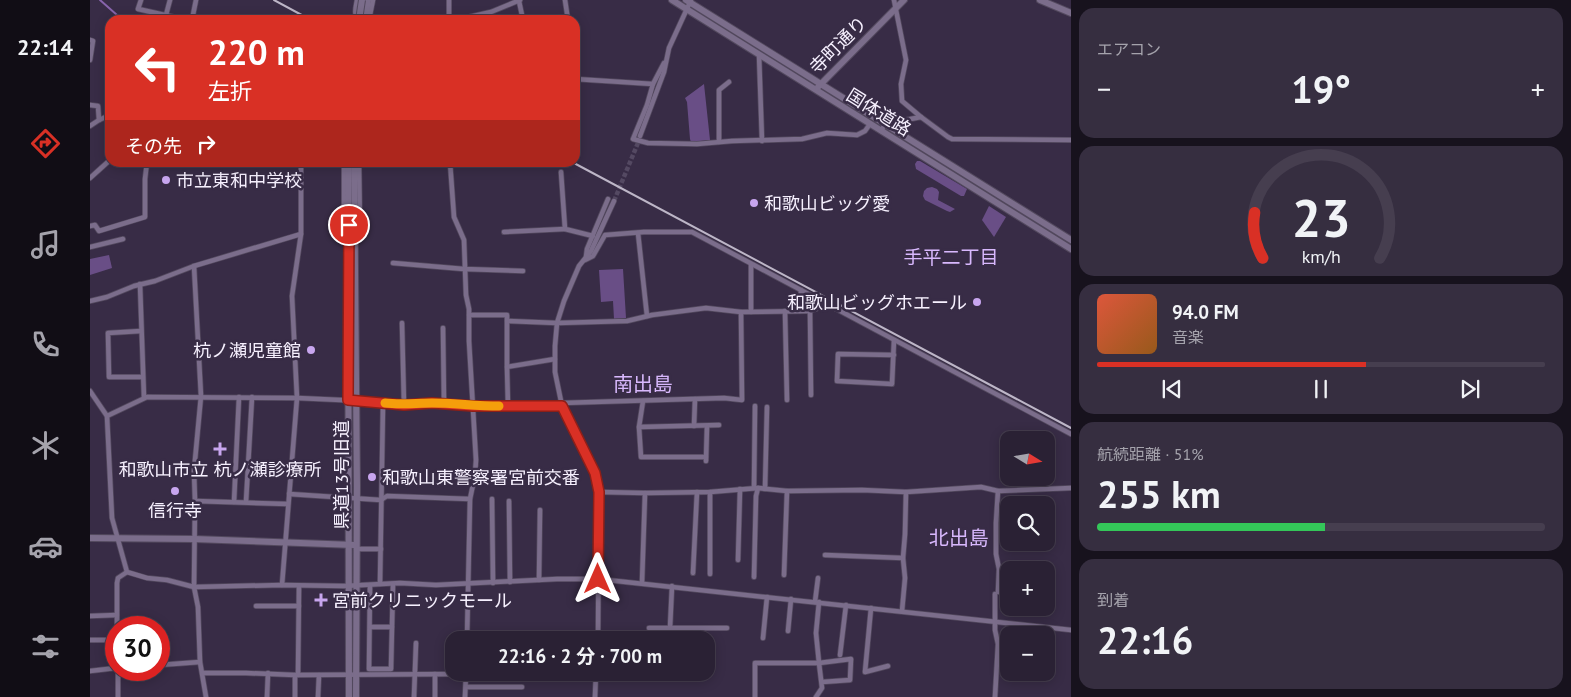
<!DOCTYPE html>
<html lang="ja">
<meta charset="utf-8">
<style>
:root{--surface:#2a2134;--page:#362e40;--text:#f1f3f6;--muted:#a5a3ac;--line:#463e4f;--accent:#d93025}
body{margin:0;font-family:"PT Sans","Noto Sans JP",sans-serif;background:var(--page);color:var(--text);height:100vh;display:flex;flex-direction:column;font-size:19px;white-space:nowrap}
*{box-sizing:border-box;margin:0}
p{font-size:16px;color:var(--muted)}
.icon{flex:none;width:28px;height:28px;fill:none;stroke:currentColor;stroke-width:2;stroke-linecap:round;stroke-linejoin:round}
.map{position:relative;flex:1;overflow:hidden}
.sheet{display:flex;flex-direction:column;gap:8px;padding:8px;background:#17121d;width:500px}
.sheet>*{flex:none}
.guide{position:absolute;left:15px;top:15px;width:475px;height:152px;border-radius:15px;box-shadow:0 2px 12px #0003,0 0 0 1px var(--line);background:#d93025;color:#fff;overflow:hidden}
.needle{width:32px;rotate:101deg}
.buttons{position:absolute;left:910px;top:431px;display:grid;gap:10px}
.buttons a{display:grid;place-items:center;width:55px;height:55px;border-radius:10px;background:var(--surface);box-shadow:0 2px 12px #0003,0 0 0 1px var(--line);font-size:25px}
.speed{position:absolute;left:15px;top:616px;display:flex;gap:10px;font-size:25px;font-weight:700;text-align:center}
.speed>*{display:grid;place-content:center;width:65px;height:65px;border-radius:50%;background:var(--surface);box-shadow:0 2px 12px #0003,0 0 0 1px var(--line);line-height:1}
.speed .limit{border:8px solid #d22;background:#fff;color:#111}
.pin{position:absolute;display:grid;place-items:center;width:42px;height:42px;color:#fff;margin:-21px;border:2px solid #fff;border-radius:50%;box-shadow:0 1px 5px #0007}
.me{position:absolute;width:55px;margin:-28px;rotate:0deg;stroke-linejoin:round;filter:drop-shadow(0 0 4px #0008)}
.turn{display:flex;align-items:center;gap:18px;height:105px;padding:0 20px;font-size:22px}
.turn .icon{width:65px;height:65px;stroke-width:2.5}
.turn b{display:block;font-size:35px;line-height:42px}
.then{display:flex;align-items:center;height:48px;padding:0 20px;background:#0003;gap:10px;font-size:19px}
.big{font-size:38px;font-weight:700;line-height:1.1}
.sheet .widget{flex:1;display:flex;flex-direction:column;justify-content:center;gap:8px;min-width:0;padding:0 18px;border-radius:15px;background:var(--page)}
.sheet .dial{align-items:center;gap:0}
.dial svg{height:130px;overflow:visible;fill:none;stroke:var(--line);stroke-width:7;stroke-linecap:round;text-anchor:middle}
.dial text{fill:var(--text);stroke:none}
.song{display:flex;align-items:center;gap:15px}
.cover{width:60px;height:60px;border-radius:8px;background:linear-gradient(135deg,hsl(10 70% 55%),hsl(30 70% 35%))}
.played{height:5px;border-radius:2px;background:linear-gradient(90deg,var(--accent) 60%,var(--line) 60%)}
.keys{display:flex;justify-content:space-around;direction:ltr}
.heat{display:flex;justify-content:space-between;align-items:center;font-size:28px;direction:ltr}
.charge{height:8px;border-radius:4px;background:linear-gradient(90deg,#34c759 51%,var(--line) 0)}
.trip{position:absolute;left:355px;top:631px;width:270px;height:50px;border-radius:15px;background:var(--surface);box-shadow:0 2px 12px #0003,0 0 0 1px var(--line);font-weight:700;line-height:50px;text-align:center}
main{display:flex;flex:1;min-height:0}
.tabs{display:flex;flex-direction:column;width:90px;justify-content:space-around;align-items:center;background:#110d15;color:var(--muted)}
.tabs .icon{width:35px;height:35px}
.tabs .on{color:var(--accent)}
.tabs b{font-size:22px;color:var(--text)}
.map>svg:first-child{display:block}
</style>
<main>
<nav class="tabs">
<b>22:14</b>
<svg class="icon on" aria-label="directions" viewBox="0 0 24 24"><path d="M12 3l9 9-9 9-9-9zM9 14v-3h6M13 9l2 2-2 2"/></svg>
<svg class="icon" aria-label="music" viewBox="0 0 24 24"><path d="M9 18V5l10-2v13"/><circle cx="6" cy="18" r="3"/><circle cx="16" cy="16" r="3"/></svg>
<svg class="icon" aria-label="phone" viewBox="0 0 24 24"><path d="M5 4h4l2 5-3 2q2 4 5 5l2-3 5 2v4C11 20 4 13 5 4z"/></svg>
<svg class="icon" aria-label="climate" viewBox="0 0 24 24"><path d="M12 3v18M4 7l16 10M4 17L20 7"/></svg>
<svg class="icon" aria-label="car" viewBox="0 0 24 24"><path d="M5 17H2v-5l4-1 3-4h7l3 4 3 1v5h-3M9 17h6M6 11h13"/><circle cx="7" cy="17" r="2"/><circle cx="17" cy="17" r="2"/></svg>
<svg class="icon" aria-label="filters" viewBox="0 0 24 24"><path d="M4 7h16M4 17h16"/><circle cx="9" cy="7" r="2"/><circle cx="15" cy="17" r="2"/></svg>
</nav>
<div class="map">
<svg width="981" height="697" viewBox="0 0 981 697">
<rect width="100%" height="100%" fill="#382c46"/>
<g fill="#694e86">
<path d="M614,84l6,56 -19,2 -1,-3 -3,-37 -2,-4z"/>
<path d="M827,161h3l47,28 -3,7h-3l-45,-27 -1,-5z"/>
<path d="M842,187l5,2 2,3 -1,8 17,9 -5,3 -3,-1 -22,-11 -2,-4 1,-5 3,-3z"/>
<path d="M899,206l17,11 -12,20 -12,-17z"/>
<path d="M19,255l3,13 -22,7v-16z"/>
<path d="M533,269l3,49 -12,1 -1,-18 -12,1 -2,-32z"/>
</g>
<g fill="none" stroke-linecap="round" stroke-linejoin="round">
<path stroke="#8764ac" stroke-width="2" d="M10,0l17,15 15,5"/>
<path stroke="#544962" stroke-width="4.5" stroke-dasharray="4.5 2" stroke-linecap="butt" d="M524,201l26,-63"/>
<g stroke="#53495e" stroke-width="6">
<g id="street">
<path d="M51,0l-3,9 49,11"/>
<path d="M267,0c-1,7 -4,15 2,20"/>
<path d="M359,0v20"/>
<path d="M475,0l3,20"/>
<path d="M804,0l12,60 -5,24 1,17 19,16"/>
<path d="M429,1l4,19"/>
<path d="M76,15l4,-15"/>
<path d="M102,20l4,-20"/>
<path d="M279,20l4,-20"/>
<path d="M366,20l35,-8 29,-12"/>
<path d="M0,40l3,1 -3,19"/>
<path d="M669,54l3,87"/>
<path d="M485,79l78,5 11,-21"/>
<path d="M563,84l-6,21 -14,34 15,4 49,1 35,-3 70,-2 25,-6 30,2 8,-4 5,-7"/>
<path d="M0,105l8,1 1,14"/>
<path d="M0,126l9,-6 11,-5"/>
<path d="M791,131l4,-7 36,-7 27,20 4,2 119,1"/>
<path d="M550,136l24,-64 5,-24 22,-48"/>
<path d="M629,142v-52l10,-8"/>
<path d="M254,162v69l4,5"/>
<path d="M360,162l4,55 10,23 2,55 3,14v32l7,119 -1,15 -5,24 -3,141"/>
<path d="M471,172l4,57 28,7"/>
<path d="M0,178l20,-18"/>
<path d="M0,226l5,-1 4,6 46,-14v-38l2,-17"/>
<path d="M414,232l61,-3"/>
<path d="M548,233l9,83"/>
<path d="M266,239l4,-9 -1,-68"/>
<path d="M0,247l33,-8"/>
<path d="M496,257l1,-8 21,-50"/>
<path d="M495,260l8,-4 12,-21 39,-3h48l379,202"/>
<path d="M303,263l71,6 59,2"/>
<path d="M661,264v48"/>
<path d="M104,266l7,130 -7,75 1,30 -1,86 4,20 2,55 6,35"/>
<path d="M50,284l4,114"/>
<path d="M0,301l17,-4 27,-11 21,-5 39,-15 107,-32"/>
<path d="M695,311l2,89"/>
<path d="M710,311l1,-21"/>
<path d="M379,315h38v52"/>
<path d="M417,321l50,2 70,-2 25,-6 54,-7 35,4 69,-1"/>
<path d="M312,323l2,82"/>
<path d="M353,328l1,76"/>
<path d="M51,331l-33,2 1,44h34"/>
<path d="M804,355l-56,-1 -1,27 55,3 2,-44"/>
<path d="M0,391l17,25 5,102 15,54 20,6 20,2 27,7 88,-2 62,1 56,-3 36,2 121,-6h41l473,51"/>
<path d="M721,395l-1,-84 6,-2 2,-9"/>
<path d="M553,401l-4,26 2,30h65"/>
<path d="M471,403l163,-5 18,2 -1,-88"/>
<path d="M418,406l-1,-39 48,-8"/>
<path d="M17,416l40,-19 150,1 66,3 41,4 28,-2 41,3h89"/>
<path d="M604,426l1,-27"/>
<path d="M549,427l80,-2"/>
<path d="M616,461l1,-35"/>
<path d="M664,488l1,-82"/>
<path d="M675,489l2,-82"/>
<path d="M509,492l46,1 -3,90"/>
<path d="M555,493l65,-1 48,-4 29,3 75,-1 44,2 75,-5 17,4 73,-3"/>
<path d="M199,494l92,6 6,-4 83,3"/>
<path d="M402,499l1,84"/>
<path d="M105,501l93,3"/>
<path d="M419,501l1,81"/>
<path d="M144,502l5,-105"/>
<path d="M156,502l6,-105"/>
<path d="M266,549h25"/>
<path d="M735,555l78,3"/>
<path d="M648,560l2,-71"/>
<path d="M603,573l4,-81"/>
<path d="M620,574v-82"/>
<path d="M694,575l3,-84"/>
<path d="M664,577l2,-81 2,-8"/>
<path d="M449,580l1,-70"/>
<path d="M290,584l3,-181"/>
<path d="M192,585l15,-187 -5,-102 9,-62v-72"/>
<path d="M280,585l-1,84h22l2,-85"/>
<path d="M908,592l1,-23 -3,-15v-31l2,-32"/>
<path d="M725,602l3,-24"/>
<path d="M166,606h43"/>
<path d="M781,608l-6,64 23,-6"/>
<path d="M812,611l3,-33 -2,-20 2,-24 1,-42"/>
<path d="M0,616l27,-1"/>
<path d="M280,627h22"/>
<path d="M27,628v-45l1,-5 9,-6"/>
<path d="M559,628h78"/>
<path d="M580,628l2,-42"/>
<path d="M698,631l3,-32"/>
<path d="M673,638l4,-41"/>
<path d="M0,640h26"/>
<path d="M508,640l1,-148 -4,-19 -33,-67 -7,-34v-26l2,-23 7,-22 15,-35 12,-15 23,-50"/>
<path d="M750,655l6,-50"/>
<path d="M69,665l41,-3"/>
<path d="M0,671l26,-3"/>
<path d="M113,673h43l49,2 171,-1"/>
<path d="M208,675l1,-89"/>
<path d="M376,687h56"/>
<path d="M28,697v-27"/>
<path d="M177,697l1,-24"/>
<path d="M205,697v-22"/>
<path d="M228,697l1,-22"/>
<path d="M324,697l2,-54"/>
<path d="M345,697v-23"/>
<path d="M375,697l1,-24"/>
<path d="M505,697l1,-25"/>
<path d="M665,697v-34h64l-3,-30 3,-31"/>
<path d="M726,697l6,-9 -3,-25 32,-4 -1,21 -28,2"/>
<path d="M905,697l3,-53 -3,-14v-36"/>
</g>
</g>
<g stroke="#53495e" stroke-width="8">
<g id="secondary">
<path d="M582,0l399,249"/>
<path d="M596,0l385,240"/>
<path d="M950,0l31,13"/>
<path d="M275,20l3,-20"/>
<path d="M728,87l86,-87"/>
<path d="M258,162l1,535"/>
<path d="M264,162l3,324 -1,211"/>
<path d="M0,538l104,1 160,6"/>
</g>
</g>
<use href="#street" stroke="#7b6d8b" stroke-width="4.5"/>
<use href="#secondary" stroke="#7b6d8b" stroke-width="6"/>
<g stroke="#bdb6c7" stroke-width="2">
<path d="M184,0l37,20"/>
<path d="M482,162l499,266"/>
</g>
<g stroke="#53495e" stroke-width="8" stroke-linecap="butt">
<path id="secondary-bridge" d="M269,20l3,-20"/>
</g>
<use href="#secondary-bridge" stroke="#7b6d8b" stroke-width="6"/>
</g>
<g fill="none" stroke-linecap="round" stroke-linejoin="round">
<g stroke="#8d1f18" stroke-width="12">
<path id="route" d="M259,225l-1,175 56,5 28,-2 41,3h89l33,67 4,19 -1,87"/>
</g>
<use href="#route" stroke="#d93025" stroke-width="9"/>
<path stroke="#f59e0b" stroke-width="9" d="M295,403c16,2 31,0 47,0 22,0 44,3 67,3"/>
</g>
<g fill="#c8a6ef" stroke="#382c46" stroke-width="2">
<circle cx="76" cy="180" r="5"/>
<circle cx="664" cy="203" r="5"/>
<circle cx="887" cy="302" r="5"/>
<circle cx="221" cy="350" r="5"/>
<path d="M127.5 441.5h5v5h5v5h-5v5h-5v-5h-5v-5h5z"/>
<circle cx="282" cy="477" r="5"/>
<circle cx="85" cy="491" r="5"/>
<path d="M228.5 592.5h5v5h5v5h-5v5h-5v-5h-5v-5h5z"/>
</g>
<g text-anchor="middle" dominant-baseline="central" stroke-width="5" stroke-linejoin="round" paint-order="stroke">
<g font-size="18" fill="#f6f0fe" stroke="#382c46">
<text transform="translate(748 45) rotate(-45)">寺町通り</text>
<text transform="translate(789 112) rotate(32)">国体道路</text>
<text transform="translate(251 475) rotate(-90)">県道13号旧道</text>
</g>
<g font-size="18" fill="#f6f0fe" stroke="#382c46" text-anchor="start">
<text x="86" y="180">市立東和中学校</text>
<text x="674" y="203">和歌山ビッグ愛</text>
<text x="877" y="302" text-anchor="end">和歌山ビッグホエール</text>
<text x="211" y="350" text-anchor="end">杭ノ瀬児童館</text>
<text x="130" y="469" text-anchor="middle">和歌山市立 杭ノ瀬診療所</text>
<text x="292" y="477">和歌山東警察署宮前交番</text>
<text x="85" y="510" text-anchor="middle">信行寺</text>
<text x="242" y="600">宮前クリニックモール</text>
</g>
<g font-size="19" fill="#d8b8fd" stroke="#382c46">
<text x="861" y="257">手平二丁目</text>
</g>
<g font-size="20" fill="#d8b8fd" stroke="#382c46">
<text x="553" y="384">南出島</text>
<text x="869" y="538">北出島</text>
</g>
</g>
</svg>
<div class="buttons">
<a><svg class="needle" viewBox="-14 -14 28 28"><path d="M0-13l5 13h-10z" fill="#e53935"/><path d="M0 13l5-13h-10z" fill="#a5a3ac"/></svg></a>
<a><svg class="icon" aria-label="search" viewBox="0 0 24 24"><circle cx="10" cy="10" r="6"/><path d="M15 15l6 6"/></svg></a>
<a>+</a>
<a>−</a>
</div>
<div class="speed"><div class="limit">30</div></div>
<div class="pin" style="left:259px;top:225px;background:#d93025"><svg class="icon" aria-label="arrive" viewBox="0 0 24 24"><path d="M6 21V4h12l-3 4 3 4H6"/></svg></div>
<svg class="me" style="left:508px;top:579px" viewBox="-20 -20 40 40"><path d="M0-17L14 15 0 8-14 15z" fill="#d93025" stroke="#fff" stroke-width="4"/></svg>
<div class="trip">22:16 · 2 分 · 700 m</div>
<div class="guide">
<div class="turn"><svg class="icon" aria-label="left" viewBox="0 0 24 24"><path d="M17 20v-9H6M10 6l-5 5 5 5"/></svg><div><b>220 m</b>左折</div></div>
<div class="then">その先<svg class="icon" aria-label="right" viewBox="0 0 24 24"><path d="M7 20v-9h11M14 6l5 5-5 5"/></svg></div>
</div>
</div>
<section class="sheet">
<div class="widget"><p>エアコン</p>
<div class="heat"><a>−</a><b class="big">19°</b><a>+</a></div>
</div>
<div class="widget dial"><svg viewBox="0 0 100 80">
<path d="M14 69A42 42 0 1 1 86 69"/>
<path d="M14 69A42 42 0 0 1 9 41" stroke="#d93025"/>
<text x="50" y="56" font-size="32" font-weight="700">23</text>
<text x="50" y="72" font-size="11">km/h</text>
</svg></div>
<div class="widget">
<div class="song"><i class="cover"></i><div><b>94.0 FM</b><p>音楽</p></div></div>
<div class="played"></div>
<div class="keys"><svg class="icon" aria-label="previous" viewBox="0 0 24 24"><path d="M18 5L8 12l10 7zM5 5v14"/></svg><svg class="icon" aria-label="pause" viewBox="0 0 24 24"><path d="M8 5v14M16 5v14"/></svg><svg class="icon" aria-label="next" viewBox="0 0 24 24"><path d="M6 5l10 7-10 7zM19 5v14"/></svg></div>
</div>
<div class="widget"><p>航続距離 · 51%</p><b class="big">255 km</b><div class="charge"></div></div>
<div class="widget"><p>到着</p><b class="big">22:16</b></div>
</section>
</main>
